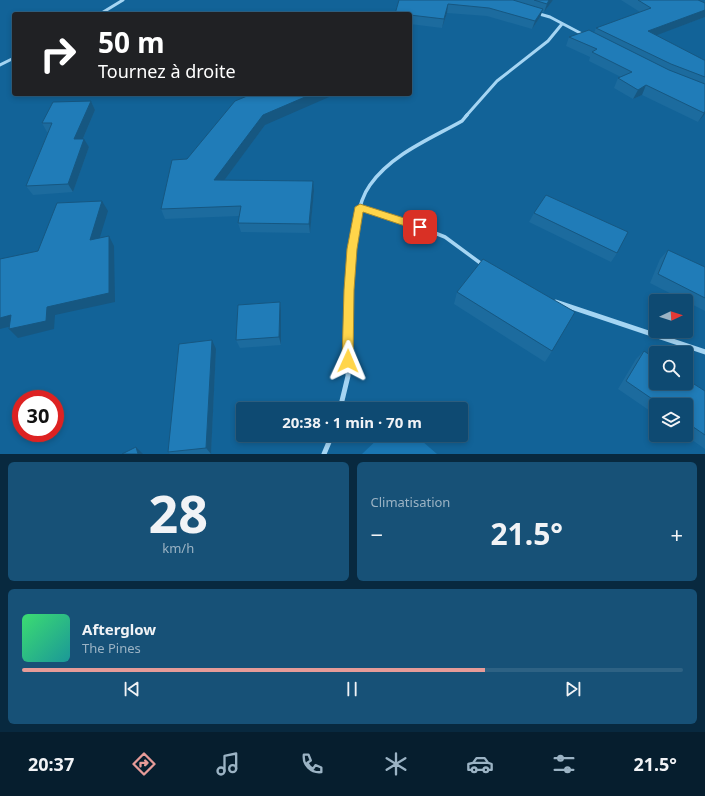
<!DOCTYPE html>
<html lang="fr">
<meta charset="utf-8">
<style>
:root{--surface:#0e4a72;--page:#175177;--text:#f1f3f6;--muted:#9bb3c4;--line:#2e6284;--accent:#e69b98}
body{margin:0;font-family:"Noto Sans",sans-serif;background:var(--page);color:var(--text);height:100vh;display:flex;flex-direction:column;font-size:15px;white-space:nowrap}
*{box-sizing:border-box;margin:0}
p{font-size:13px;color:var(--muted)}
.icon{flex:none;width:22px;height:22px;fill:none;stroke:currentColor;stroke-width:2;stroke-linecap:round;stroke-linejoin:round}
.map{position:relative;height:454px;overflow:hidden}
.drawer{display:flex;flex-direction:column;gap:8px;padding:8px;background:#08293f;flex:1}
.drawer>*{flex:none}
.banner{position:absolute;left:12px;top:12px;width:400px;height:84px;border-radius:4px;box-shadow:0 2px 6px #0003,0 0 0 1px var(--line);background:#202124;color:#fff;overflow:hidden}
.needle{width:26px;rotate:86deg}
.fabs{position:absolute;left:649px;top:294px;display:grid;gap:8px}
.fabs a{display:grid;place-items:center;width:44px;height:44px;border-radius:4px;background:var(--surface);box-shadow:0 2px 6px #0003,0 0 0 1px var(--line);font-size:20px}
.speed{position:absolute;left:12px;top:390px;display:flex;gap:8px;font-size:20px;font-weight:700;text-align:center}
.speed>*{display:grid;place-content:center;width:52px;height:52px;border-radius:50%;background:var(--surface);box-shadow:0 2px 6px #0003,0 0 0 1px var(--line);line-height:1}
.speed .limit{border:6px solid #d22;background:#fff;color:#111}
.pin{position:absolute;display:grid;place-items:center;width:34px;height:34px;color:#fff;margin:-17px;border-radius:8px;box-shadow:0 2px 6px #0006}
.me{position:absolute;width:44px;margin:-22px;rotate:1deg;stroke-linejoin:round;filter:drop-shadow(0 0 3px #0008)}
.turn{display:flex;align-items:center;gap:14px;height:84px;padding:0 20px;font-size:18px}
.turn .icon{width:52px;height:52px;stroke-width:2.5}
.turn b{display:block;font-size:28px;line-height:34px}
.big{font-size:30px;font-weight:700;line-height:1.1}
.drawer .tile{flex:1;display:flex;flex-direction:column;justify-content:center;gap:6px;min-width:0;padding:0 14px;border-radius:6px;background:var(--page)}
.drawer .dial{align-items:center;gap:0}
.dial b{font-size:52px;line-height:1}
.song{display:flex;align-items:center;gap:12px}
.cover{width:48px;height:48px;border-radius:6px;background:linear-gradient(135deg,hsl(140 70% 55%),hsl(180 70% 35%))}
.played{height:4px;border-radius:2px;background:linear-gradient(90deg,var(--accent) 70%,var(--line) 70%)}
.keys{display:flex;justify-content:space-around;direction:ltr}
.heat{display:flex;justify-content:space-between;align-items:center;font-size:22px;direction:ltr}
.drawer .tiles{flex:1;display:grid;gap:8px;grid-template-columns:1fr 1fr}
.tile:last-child{grid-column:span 2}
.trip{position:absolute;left:236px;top:402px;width:232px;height:40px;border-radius:4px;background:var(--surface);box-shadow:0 2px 6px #0003,0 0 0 1px var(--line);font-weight:700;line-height:40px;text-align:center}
.tabs{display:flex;height:64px;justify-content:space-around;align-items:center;background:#061e2e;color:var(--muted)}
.tabs .icon{width:28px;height:28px}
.tabs .on{color:var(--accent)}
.tabs b{font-size:18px;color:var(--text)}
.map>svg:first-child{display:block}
</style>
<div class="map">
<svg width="705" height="454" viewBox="0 0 705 454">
<rect width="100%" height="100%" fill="#126398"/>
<path fill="#1a77b3" d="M382,435h33l22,19h-75z"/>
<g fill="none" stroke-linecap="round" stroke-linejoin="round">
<g stroke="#a5d5f3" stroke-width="3">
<path d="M536,13l14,4 34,18"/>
<path d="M100,14l23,-14"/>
<path d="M0,65l14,-7"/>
<path d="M466,116l31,-35 51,-40 14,-17"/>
</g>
<g stroke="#a5d5f3" stroke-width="3.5">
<path d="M360,207l47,15 38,15 38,28"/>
<path d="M351,265c2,-24 5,-61 19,-80 22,-31 60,-46 92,-64l5,-6"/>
</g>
<g stroke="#a5d5f3" stroke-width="5">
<path d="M482,264l2,1"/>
<path d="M556,302l149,50"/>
<path d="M340,409l8,-33 1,-86 2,-26"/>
<path d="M324,454l8,-19"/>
</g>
</g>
<g fill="#1c6b9e">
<path d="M399,0h154l-9,12h-2l-2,5 -8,12 -45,-13 -40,-3 -5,15 -32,-4v-10z"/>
<path d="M621,0h77l7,3v14l-49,18 48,25h1v54l-7,8 -56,-27 -9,4 -19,-11 4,-10 3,-1 -32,-16 1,-4 -24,-11 3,-9 25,-4 2,-5 44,-16z"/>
<path d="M91,101l4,9 -12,29 6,8 -16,45 -40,3 -7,-9 22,-54h-1l-5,-9z"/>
<path d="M265,125l-41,55 90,11 -4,42 -69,-1 -3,-9 1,-7 -74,3 -4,-10z"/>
<path d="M534,213l83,40 -6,9 -82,-40z"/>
<path d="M668,250l37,17v44l-55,-28 10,-24z"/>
<path d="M457,292l95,59 -7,11 -91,-58z"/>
<path d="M280,302l1,9v34l-41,3 -4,-8z"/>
<path d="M216,349l-5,105h-41l-2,-2z"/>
<path d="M644,351l61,40v58l-20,-14h1v-30h-30v10l-38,-26 18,-30z"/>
</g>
<g fill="#165781">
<path d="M549,0h4l-9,12 3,-8z"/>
<path d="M448,4l-1,9 -5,15 2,-9z"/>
<path d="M543,9l-3,8 -8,12 3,-8z"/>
<path d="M705,10v7l-61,23 4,-9z"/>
<path d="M646,85l-4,10 -9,4 5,-9z"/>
<path d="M312,94h24l-71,31 -48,65 -3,-10 49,-65z"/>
<path d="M91,101l4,9 -16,38 -5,-9z"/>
<path d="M705,111v3l-7,8 6,-9z"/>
<path d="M84,139l5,8 -16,45 -5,-8z"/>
<path d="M313,181l1,10 -4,42 -1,-9z"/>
<path d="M102,201l6,10 -12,39 -6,-10z"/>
<path d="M109,236l5,10 1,56 -60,13 -1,14 -36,9 -9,-9 38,-22z"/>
<path d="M280,302l1,9v34l-2,-8z"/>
<path d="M11,315l9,9 -20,5v-11z"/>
<path d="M212,340l4,9 -5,105 -5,-6z"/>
<path d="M136,447l7,7h-5z"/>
</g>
<g fill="#207cb8" stroke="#165781">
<path d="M399,0h114l30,9 -8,12 -46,-13 -41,-4 -4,15 -34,-4v-1h-15z"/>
<path d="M534,0h15l-2,4z"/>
<path d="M638,0h60l7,3v7l-57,21 56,29h1v17l-34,-13 -75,-36 55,-20z"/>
<path d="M589,30l80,40 36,14v27l-1,2 -58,-28 -8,5 -20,-12 14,-6 -40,-20 5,-3 -28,-12z"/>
<path d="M252,94h60l-49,21 -49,65 99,1 -4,43 -71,-1 3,-17 -80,3 11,-49 15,-1 48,-58z"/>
<path d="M91,101l-17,38h10l-16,45 -42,2 26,-63h-10l11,-21z"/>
<path d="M546,195l82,37 -11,21 -83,-40z"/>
<path d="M102,201l-12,39 19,-4v57l-62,14 -1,14 -37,8 2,-14 -11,3v-59l38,-8 19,-48z"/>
<path d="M668,250l37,17v31l-47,-24z"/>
<path d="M483,259l92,53 -23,39 -95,-59z"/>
<path d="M280,302l-1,35 -43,3 2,-35z"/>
<path d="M212,340l-6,108 -38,4 11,-108z"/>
<path d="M644,351l12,8v24h30v-4l19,12v44l-19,-13v-17h-25l-35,-24z"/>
<path d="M136,447l2,7h-16z"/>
</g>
<path fill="#ffd54a" stroke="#a68a30" d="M360,204l63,20 1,3 -4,4 -57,-19 -6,37 -3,41 -1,71 -1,4 -4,1 -4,-1 -2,-4 2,-71 3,-41 8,-42z"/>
</svg>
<div class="fabs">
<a><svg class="needle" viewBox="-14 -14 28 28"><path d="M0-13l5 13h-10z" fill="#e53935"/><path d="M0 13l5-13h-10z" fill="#9bb3c4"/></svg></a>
<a><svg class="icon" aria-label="search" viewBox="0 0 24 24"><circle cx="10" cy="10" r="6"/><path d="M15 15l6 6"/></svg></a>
<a><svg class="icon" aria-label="layers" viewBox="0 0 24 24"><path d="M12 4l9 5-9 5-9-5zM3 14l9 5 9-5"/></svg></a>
</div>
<div class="speed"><div class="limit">30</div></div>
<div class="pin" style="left:420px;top:227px;background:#d93025"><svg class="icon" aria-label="arrive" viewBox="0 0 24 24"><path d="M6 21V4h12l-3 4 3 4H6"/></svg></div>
<svg class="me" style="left:348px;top:361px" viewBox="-20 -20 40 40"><path d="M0-17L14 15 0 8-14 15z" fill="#ffd54a" stroke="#fff" stroke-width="4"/></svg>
<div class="trip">20:38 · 1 min · 70 m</div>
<div class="banner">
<div class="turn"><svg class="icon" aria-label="right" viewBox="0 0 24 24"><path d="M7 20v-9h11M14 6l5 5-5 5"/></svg><div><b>50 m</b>Tournez à droite</div></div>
</div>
</div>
<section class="drawer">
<div class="tiles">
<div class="tile dial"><b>28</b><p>km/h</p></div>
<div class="tile"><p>Climatisation</p>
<div class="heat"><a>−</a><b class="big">21.5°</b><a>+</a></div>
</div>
<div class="tile">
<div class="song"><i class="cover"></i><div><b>Afterglow</b><p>The Pines</p></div></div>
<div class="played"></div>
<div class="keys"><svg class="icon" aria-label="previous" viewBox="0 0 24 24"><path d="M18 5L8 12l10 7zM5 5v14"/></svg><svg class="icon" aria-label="pause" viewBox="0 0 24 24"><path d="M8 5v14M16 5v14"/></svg><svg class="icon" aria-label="next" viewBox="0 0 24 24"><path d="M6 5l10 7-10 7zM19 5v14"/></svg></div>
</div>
</div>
</section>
<nav class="tabs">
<b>20:37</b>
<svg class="icon on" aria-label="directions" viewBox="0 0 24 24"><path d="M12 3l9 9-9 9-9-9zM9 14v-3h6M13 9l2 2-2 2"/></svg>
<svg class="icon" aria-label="music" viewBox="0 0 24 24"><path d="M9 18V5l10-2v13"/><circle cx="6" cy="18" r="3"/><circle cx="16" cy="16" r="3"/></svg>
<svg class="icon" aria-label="phone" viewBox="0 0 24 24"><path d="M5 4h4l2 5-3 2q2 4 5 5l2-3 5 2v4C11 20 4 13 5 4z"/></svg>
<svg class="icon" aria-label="climate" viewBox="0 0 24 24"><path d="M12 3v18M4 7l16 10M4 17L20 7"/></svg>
<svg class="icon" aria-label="car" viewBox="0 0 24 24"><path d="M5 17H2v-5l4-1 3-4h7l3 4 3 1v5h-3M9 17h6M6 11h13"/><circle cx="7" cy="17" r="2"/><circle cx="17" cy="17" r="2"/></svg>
<svg class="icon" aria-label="filters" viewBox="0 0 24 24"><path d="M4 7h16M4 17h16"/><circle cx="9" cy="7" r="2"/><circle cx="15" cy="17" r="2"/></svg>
<b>21.5°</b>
</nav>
